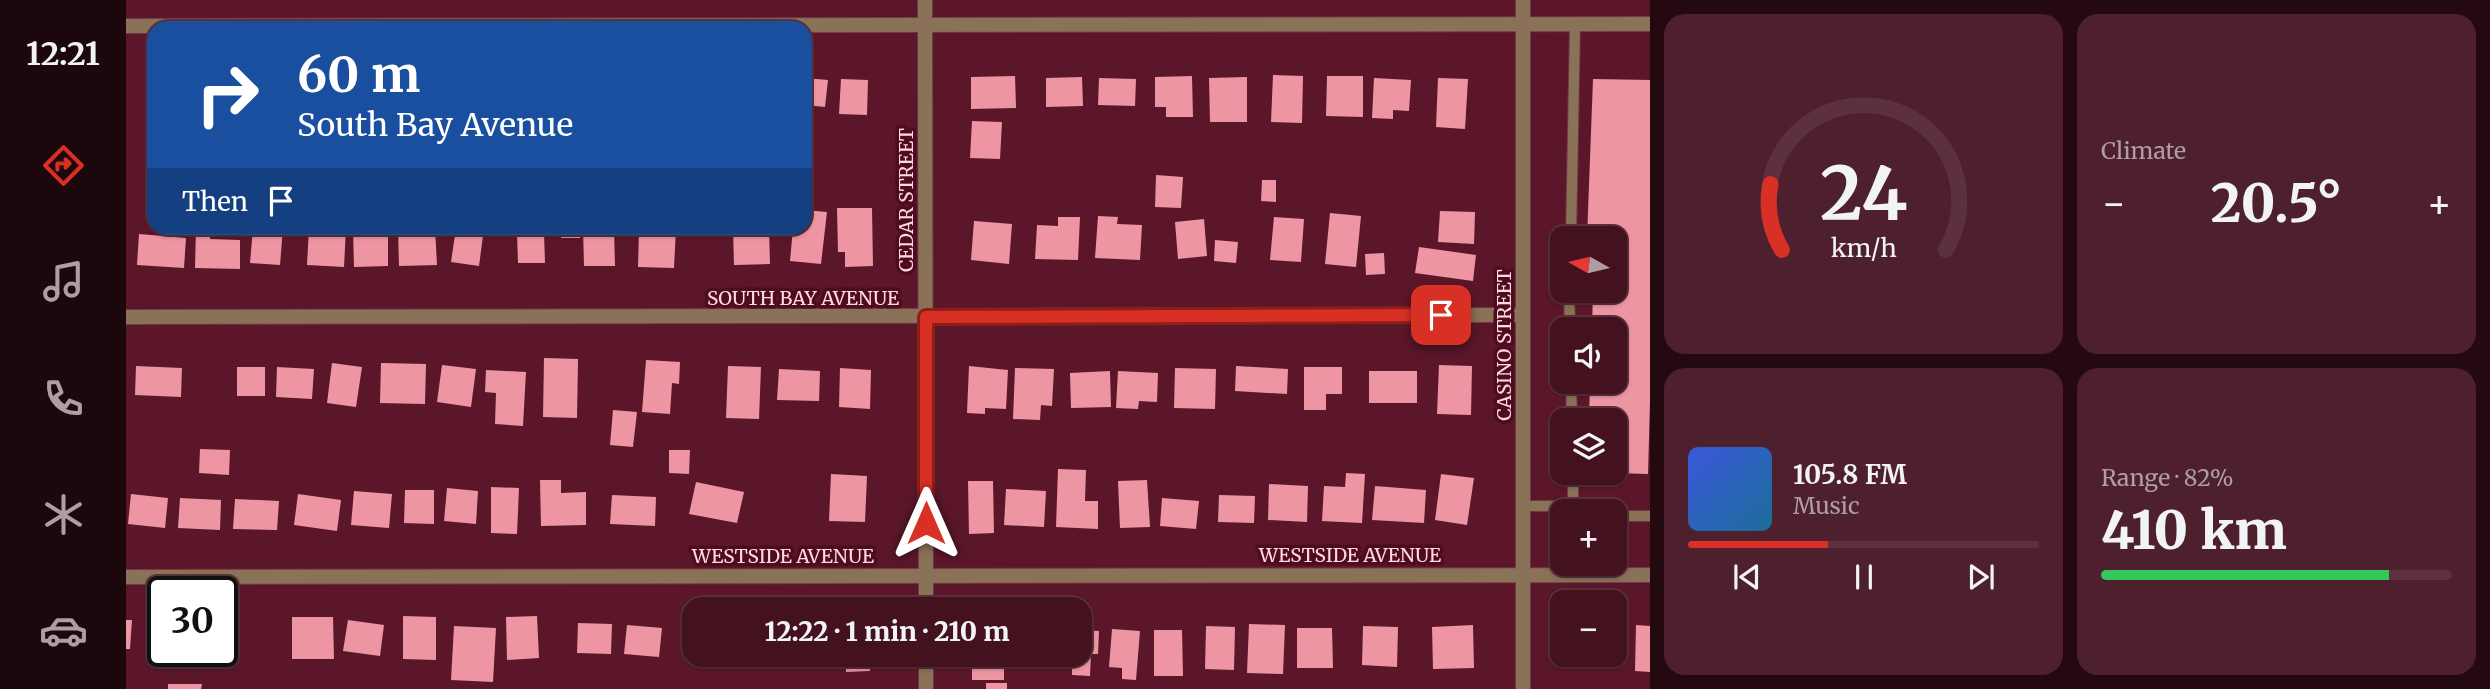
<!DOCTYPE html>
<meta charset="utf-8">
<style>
:root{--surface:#44111f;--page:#4e1f2c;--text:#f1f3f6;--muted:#af9da4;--line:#5c313d;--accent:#d93025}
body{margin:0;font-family:Merriweather,serif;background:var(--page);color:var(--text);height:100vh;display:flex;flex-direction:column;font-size:26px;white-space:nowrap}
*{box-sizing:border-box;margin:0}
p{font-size:23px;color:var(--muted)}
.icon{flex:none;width:38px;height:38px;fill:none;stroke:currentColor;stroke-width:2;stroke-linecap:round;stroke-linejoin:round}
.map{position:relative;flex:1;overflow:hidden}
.details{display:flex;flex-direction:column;gap:14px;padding:14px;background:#250911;width:840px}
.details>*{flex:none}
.top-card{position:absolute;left:21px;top:21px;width:665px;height:214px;border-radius:21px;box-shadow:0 2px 5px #0004,0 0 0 2px var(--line);background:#1a4fa0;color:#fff;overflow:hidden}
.needle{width:46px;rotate:278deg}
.fabs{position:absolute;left:1424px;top:226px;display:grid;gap:14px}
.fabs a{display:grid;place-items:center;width:77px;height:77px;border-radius:14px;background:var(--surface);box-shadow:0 2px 5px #0004,0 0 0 2px var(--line);font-size:35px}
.speed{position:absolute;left:21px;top:576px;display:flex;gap:14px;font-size:35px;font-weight:700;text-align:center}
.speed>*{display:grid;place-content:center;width:91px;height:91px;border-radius:50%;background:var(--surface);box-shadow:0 2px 5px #0004,0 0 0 2px var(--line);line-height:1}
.speed .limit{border:4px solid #111;border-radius:10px;background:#fff;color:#111}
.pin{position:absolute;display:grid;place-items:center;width:60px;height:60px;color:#fff;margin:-30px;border-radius:14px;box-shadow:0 4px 10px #0006}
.me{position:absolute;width:77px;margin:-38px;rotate:0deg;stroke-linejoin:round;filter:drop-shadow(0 0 5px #0008)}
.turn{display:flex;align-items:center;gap:24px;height:147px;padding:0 35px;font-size:32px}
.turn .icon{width:91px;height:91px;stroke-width:2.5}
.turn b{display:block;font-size:49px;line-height:60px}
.then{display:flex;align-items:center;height:66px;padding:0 35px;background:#0003;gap:14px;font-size:26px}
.big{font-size:52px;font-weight:800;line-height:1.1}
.details .tile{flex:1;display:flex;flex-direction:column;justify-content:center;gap:10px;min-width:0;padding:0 24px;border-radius:21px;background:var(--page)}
.details .dial{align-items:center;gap:0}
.dial svg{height:182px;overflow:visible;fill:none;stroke:var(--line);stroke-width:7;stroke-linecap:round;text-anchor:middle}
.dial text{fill:var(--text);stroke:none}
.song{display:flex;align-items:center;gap:21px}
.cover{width:84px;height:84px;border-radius:10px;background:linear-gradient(135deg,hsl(230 70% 55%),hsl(200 70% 35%))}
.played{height:7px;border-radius:4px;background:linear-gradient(90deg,var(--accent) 40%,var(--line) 40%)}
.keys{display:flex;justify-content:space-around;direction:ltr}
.heat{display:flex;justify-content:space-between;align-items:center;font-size:38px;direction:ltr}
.charge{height:10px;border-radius:5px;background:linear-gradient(90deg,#34c759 82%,var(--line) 0)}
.details .tiles{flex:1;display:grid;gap:14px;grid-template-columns:repeat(2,1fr)}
.trip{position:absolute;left:556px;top:597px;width:410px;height:70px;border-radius:21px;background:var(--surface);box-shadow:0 2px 5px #0004,0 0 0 2px var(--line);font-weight:800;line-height:70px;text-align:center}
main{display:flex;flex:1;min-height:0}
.menu{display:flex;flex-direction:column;width:126px;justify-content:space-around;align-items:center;background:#1b070c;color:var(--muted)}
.menu .icon{width:49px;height:49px}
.menu .on{color:var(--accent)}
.menu b{font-size:32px;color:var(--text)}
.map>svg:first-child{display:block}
</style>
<main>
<nav class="menu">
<b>12:21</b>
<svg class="icon on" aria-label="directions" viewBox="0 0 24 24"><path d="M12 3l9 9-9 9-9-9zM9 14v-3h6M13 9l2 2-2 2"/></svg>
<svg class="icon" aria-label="music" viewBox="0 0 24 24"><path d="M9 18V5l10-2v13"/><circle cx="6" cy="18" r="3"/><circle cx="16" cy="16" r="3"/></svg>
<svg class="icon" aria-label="phone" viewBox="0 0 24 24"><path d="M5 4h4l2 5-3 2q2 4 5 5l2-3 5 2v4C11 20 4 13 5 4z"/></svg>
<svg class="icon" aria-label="climate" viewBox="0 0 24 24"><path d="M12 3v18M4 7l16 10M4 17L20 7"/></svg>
<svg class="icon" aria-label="car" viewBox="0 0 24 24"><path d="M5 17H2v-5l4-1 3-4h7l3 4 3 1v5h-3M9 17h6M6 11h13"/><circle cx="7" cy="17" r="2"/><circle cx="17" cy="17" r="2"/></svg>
</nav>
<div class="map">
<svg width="1524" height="689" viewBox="0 0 1524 689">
<rect width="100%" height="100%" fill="#5b1729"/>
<g fill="#ee95a3">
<path d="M1147,75l30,1 -1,47 -31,-1z"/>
<path d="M889,76l1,32 -45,1v-32z"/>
<path d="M1066,76l1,41h-27v-10h-11v-30z"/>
<path d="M1201,76h36v41l-37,-1z"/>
<path d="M956,77l1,29 -37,1v-29z"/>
<path d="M1121,77v45h-37l-1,-44z"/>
<path d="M679,78l23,2 -3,27 -20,-2z"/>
<path d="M973,78l37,1 -1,27 -37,-1z"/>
<path d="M1248,78l37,2 -2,31 -16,-1v9l-21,-1z"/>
<path d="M1312,78l30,1 -3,50 -29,-2z"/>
<rect x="19" y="79" width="9" height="30"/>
<path d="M715,79l27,1 -1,35 -28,-1z"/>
<path d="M1467,79l57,1v322l-2,72 -33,-1v-53h-26l1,-38h25v-53h-23l1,-39h22v-52h-28z"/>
<path d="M846,121l30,1 -2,37 -30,-1z"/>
<path d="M1030,175l27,2 -2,31 -26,-1z"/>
<path d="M1136,180h14v22l-15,-1z"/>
<path d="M711,208h35l1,58 -28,1v-15h-7z"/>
<path d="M679,210l22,2 -6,52 -31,-3 3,-33h12z"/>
<path d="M1314,211l35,1 -1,32 -36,-2z"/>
<path d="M1204,213l31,3 -5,51 -31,-3z"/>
<path d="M972,216l20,1 -1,7 25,1 -2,35 -45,-2z"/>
<path d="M932,217h22l-2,43 -43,-1 2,-34 21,1z"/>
<path d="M1148,217l30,2 -3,43 -31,-2z"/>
<path d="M1078,219l3,37 -29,3 -3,-37z"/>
<path d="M848,221l38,3 -3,40 -38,-4z"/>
<path d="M70,228h14v11l30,1v29l-45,-1z"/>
<path d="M127,228h30l-3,37 -30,-2z"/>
<path d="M183,228h37l-2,39 -37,-2z"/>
<path d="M227,228h35v38l-34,1z"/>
<path d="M272,228h37l2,37 -38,1z"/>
<path d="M330,228h28l-5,38 -28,-4z"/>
<rect x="435" y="228" width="19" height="10"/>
<path d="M457,228h31l1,38h-31z"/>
<path d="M533,228h17l-2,40 -36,-1 1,-37h19z"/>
<path d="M607,228h36l1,36 -36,1z"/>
<path d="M391,233h27l1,30h-27z"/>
<path d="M13,234l47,4 -2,30 -47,-3z"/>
<path d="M1089,240l23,2 -2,21 -22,-2z"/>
<path d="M1293,247l57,8 -3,26 -58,-8z"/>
<path d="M1258,253l1,21 -19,1 -1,-21z"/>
<path d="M418,358l34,1 -1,59 -34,-1z"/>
<path d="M520,360l34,2 -1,22 -7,-1 -2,31 -28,-2z"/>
<path d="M206,363l30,4 -6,40 -29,-4z"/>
<path d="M255,363l45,1 -1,40 -45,-1z"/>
<path d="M316,365l34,4 -5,38 -34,-5z"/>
<path d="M1313,365l33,1 -1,49 -34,-1z"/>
<path d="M10,366l46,2 -1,29 -46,-2z"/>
<path d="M602,366l33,1 -2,52 -33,-1z"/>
<path d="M843,366l39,4 -2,39 -21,-1v6l-18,-1z"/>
<path d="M1110,366l52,3 -1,25 -52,-3z"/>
<rect x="111" y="367" width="28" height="29"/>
<path d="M151,367l37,2 -2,30 -36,-2z"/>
<path d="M1178,367h38v27h-16v16h-22z"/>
<path d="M714,368l31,2 -1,39 -31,-2z"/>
<path d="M889,368l39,1 -2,37 -11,-1 -1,15 -27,-1z"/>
<path d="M1049,368l41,1 -1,40 -41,-1z"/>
<path d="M653,369l41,2 -1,30 -42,-1z"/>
<path d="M360,370l40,2 -3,54 -28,-2 1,-31 -11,-1z"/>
<path d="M984,371l1,36 -40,1 -1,-35z"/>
<path d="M992,371l40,2 -1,29 -18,-1 -1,8 -22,-1z"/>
<rect x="1243" y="371" width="48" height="32"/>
<path d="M487,410l24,2 -4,35 -23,-2z"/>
<path d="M74,449l30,1 -1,25 -30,-2z"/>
<path d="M543,450h21l-1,24 -20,-1z"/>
<path d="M932,469l28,1 -1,31h13v28l-42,-2z"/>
<path d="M1220,473l19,1 -3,49 -40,-2 2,-35 21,1z"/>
<path d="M705,474l36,2 -2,46 -36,-1z"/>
<path d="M1315,474l33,4 -7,47 -32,-5z"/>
<path d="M414,480h21v13l25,-1v33l-45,1z"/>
<path d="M1021,480l3,47 -30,1 -2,-47z"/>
<path d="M842,481h25l1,52 -25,1z"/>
<path d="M570,482l48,10 -7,31 -48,-9z"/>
<path d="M1143,484l39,2 -1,36 -39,-2z"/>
<path d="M1249,486l51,4 -2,33 -52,-3z"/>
<path d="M365,487l28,1 -2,46 -26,-1z"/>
<path d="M321,488l31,3 -2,33 -32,-3z"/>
<path d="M880,489l40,2 -2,36 -40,-2z"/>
<path d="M279,490h29v34l-30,-1z"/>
<path d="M228,491l38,3 -3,34 -38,-3z"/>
<path d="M5,494l37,4 -3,30 -37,-4z"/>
<path d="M172,494l43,6 -4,31 -43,-6z"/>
<path d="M486,495l44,2 -1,29 -45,-2z"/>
<path d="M1093,495l36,1 -1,27 -36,-1z"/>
<path d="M54,498l41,2 -1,30 -42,-2z"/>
<path d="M1036,498l37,3 -3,28 -36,-3z"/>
<path d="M109,499l44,2 -2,29 -44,-1z"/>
<path d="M277,616l33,1v43l-33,-1z"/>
<path d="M411,616l2,42 -32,2 -1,-43z"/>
<path d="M166,617h41l1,42h-42z"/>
<path d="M96,618l10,1 -3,42 -41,-4 1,-6h33z"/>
<path d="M0,620h6l-2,29h-4z"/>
<path d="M222,620l36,5 -4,31 -37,-5z"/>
<path d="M554,621h15v28h-14z"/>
<path d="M452,623l34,1 -1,30 -34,-1z"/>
<path d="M1123,624l36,1 -2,49 -36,-1z"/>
<path d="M501,625l35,3 -3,29 -35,-3z"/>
<path d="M1347,625l1,43 -41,1 -1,-42z"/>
<path d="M1510,625l14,1v46l-15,-1z"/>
<path d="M328,626l42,2 -3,54 -42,-2z"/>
<path d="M1080,626l29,1 -1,43 -29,-1z"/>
<path d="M1237,626l35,1 -1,40 -35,-2z"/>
<path d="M1171,628h35l1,40h-36z"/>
<path d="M986,629l28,2 -4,49 -14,-1v-11l-13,-1z"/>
<path d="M954,630l19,1 -1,23h-7l-1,22 -18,-1v-15l-20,-1 1,-5h27z"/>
<path d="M1028,630h28l1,46h-29z"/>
<path d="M656,654h28v15l-29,-1z"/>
<path d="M720,654h24v17l-24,1z"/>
<rect x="846" y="654" width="32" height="26"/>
<path d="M1449,654h41l-2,11 -39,-6z"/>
<rect x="860" y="683" width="21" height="6"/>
<path d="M42,684h34l-1,5h-33z"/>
</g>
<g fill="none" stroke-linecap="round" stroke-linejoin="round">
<g stroke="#753646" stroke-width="12">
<g id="lane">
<path d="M1445,238l4,-214"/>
<path d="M1443,290l1,39"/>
<path d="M1445,382l1,38"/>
<path d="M1447,472v34"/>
<path d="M1397,506h50l12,5"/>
<path d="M1489,516h35"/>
</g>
</g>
<g stroke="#753646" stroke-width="16">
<g id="street">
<path d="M799,0l1,609"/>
<path d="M1397,0v689"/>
<path d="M0,26l1524,-2"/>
<path d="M0,317l1397,-2"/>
<path d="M0,577l1524,-2"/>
<path d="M800,654v35"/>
</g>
</g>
<use href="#lane" stroke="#897257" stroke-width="10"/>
<use href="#street" stroke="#897257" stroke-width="14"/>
</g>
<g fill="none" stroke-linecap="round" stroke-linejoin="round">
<g stroke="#8d1f18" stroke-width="18">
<path id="route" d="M800,523v-206l515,-2"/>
</g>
<use href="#route" stroke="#d93025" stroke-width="12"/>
</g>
<g text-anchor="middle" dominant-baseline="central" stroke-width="7" stroke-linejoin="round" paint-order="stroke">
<g font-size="19" fill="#fedadf" stroke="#4f0b1f">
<text transform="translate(780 200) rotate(-90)">CEDAR STREET</text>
<text x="677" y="298">SOUTH BAY AVENUE</text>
<text transform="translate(1378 345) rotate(-90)">CASINO STREET</text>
<text x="1224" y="555">WESTSIDE AVENUE</text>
<text x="657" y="556">WESTSIDE AVENUE</text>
</g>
</g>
</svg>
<div class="fabs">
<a><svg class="needle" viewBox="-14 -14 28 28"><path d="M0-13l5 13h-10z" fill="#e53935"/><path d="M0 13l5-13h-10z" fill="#af9da4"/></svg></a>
<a><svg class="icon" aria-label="sound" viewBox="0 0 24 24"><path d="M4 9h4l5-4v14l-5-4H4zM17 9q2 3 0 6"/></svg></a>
<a><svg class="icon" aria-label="layers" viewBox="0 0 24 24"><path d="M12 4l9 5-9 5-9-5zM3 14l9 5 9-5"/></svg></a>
<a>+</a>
<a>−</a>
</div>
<div class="speed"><div class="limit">30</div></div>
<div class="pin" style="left:1315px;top:315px;background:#d93025"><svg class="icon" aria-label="arrive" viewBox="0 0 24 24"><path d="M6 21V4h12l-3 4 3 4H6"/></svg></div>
<svg class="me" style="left:800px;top:523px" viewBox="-20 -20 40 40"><path d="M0-17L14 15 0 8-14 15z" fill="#d93025" stroke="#fff" stroke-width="4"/></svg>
<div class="trip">12:22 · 1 min · 210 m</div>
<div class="top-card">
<div class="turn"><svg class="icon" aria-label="right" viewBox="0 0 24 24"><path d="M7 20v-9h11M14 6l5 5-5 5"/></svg><div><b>60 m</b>South Bay Avenue</div></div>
<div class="then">Then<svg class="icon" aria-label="arrive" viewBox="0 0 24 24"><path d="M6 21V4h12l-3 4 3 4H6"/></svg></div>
</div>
</div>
<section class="details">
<div class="tiles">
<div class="tile dial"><svg viewBox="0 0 100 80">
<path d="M14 69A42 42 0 1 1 86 69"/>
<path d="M14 69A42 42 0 0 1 9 40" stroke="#d93025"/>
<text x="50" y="56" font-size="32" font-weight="700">24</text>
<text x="50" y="72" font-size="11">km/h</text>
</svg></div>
<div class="tile"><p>Climate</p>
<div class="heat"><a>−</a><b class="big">20.5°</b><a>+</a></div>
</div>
<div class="tile">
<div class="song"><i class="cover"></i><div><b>105.8 FM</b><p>Music</p></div></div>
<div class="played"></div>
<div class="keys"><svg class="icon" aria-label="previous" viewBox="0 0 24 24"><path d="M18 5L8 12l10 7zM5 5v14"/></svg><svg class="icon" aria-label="pause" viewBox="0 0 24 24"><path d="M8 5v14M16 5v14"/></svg><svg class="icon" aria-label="next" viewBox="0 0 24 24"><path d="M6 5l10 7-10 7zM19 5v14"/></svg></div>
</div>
<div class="tile"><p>Range · 82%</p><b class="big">410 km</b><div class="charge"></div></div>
</div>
</section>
</main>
